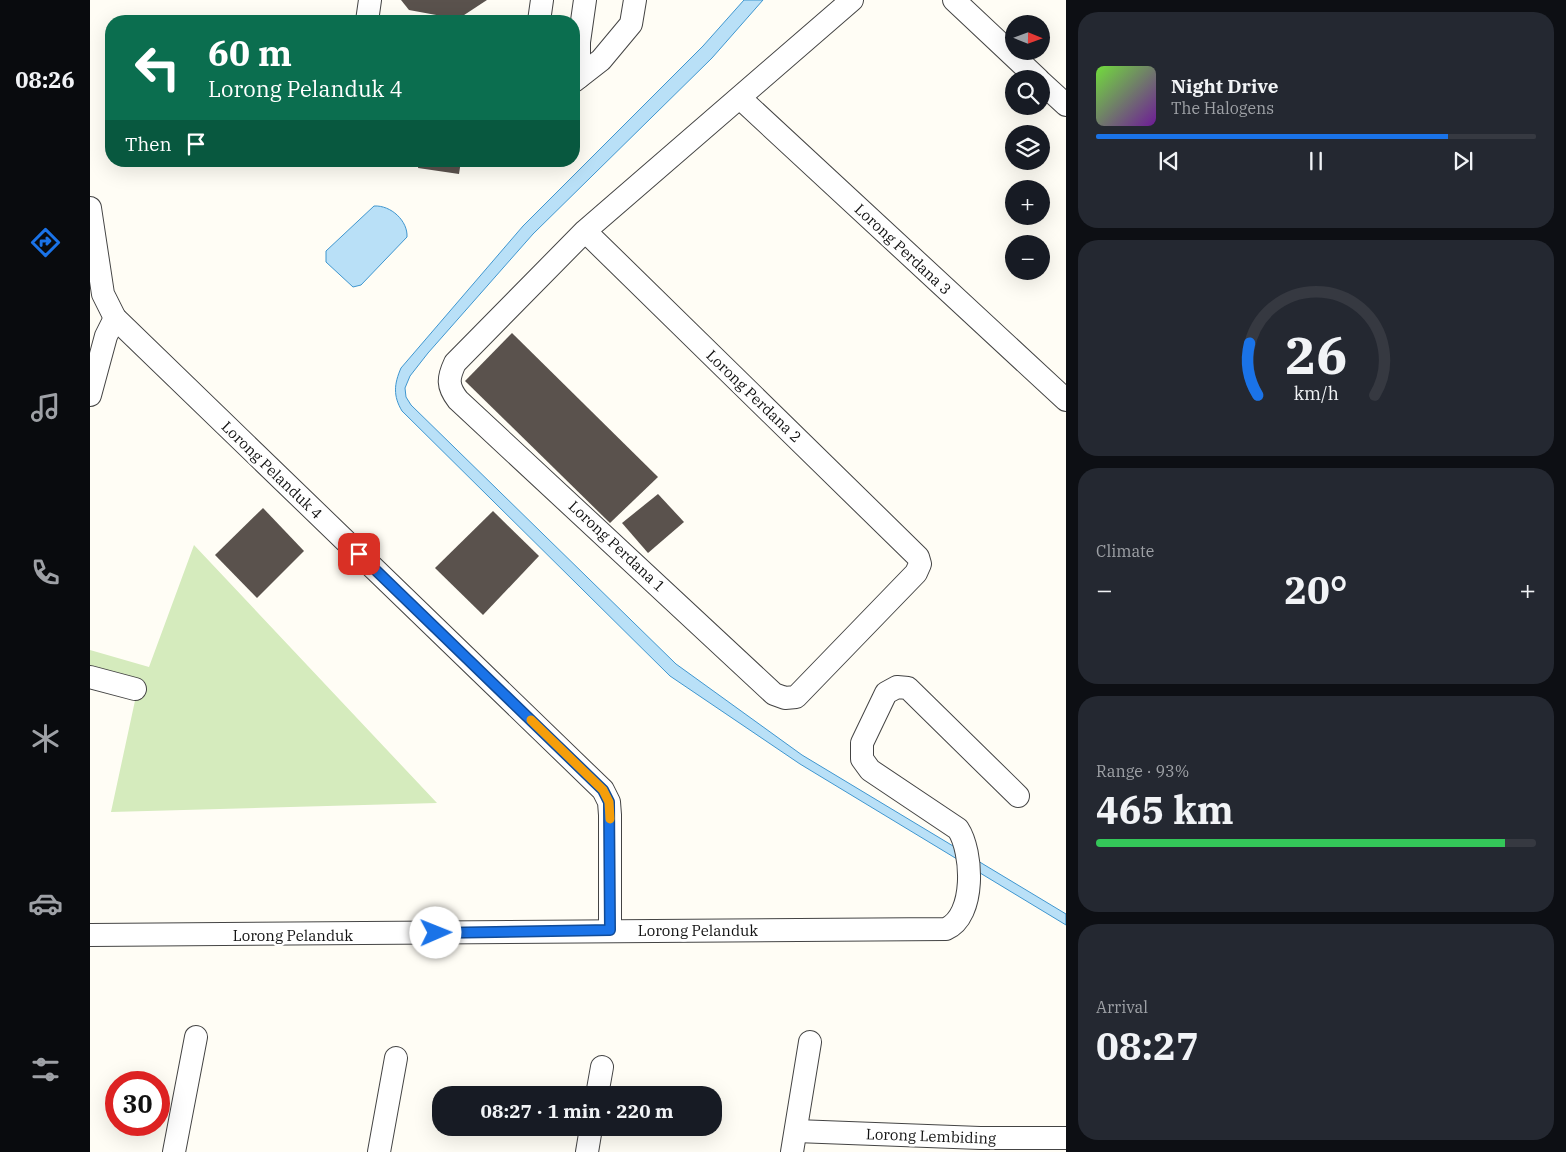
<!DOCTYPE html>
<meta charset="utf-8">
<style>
:root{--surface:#171b24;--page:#242831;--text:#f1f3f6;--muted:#9ea1a6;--line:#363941;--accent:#1a73e8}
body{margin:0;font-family:"IBM Plex Serif",serif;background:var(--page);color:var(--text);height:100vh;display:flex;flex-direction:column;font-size:19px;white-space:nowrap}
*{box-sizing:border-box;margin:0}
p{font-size:16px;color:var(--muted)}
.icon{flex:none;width:28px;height:28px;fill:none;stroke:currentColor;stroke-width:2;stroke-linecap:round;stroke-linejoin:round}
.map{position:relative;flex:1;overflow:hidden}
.side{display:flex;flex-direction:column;gap:12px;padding:12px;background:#0d0f14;width:500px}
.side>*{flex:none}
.top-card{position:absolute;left:15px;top:15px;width:475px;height:152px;border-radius:20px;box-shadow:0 5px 20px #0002;background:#0b6e4f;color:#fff;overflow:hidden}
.needle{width:32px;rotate:91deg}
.buttons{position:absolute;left:915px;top:15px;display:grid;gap:10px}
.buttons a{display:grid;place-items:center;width:45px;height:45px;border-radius:50%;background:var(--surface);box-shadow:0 5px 20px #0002;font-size:25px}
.speed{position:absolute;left:15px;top:1071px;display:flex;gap:10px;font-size:25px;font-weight:700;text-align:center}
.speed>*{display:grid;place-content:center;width:65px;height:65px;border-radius:50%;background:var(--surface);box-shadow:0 5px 20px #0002;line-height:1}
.speed .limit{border:8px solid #d22;background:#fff;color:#111}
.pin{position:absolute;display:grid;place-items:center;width:42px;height:42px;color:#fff;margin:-21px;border-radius:10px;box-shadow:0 2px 8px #0006}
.me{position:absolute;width:55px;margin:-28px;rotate:89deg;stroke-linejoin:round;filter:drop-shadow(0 0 4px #0008)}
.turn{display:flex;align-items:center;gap:18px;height:105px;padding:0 20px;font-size:22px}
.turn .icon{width:65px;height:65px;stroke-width:2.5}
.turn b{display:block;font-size:35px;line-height:42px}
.then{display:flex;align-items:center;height:48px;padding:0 20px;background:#0003;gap:10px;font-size:19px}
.big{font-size:38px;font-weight:700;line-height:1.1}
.side .widget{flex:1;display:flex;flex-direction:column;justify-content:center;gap:8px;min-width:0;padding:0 18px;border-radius:20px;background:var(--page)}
.side .dial{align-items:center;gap:0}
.dial svg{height:130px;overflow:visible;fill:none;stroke:var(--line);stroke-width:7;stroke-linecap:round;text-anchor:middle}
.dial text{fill:var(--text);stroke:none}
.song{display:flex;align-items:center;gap:15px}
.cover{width:60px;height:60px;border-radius:8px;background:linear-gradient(135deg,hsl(100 70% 55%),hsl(280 70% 35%))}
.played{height:5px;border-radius:2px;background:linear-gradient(90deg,var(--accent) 80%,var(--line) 80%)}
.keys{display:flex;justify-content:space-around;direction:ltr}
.heat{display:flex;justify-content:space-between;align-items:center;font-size:28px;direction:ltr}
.charge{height:8px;border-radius:4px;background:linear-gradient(90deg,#34c759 93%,var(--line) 0)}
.trip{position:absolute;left:342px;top:1086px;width:290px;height:50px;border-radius:20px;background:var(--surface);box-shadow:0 5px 20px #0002;font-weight:700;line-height:50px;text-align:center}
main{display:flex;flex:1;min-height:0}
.tab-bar{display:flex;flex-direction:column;width:90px;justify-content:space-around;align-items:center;background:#090b0e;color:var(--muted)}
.tab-bar .icon{width:35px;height:35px}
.tab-bar .current{color:var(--accent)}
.tab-bar b{font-size:22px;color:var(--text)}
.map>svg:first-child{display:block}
</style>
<main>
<nav class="tab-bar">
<b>08:26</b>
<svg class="icon current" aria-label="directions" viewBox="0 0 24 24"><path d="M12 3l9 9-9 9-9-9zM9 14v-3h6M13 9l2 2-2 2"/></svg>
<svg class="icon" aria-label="music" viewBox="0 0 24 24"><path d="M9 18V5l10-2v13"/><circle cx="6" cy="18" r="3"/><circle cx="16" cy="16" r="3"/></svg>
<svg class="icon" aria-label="phone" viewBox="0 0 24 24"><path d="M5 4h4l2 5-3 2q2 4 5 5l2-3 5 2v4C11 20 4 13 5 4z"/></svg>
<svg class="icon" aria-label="climate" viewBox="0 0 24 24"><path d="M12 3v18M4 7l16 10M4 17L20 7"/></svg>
<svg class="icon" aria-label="car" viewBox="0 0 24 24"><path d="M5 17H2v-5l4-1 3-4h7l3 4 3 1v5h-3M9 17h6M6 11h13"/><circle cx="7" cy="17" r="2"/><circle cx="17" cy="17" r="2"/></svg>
<svg class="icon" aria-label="filters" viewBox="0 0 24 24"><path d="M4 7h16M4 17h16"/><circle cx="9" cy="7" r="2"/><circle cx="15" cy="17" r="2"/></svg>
</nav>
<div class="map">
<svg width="976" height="1152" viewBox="0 0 976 1152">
<rect width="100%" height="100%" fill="#fffdf5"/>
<path fill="#d5ebbd" d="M104,545l243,258 -326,9 25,-116 -46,-10v-36l59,17z"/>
<g fill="#b9e0f7" stroke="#3f96cf">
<path d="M654,0h19l-51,58 -179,176 -105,119 -18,23 -5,12 1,9 5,8 265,259 126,91 264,159v11l-266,-161 -130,-88 -268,-265c-9,-15 -8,-27 -1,-43l122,-142 180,-180z"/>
<path d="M284,206c17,-1 34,15 33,31l-46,48 -8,2 -27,-25v-11z"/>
</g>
<g fill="#5a524d">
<path d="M311,0h86l-29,19 -49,-9z"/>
<path d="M329,161h42l-2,13 -41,-6z"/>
<path d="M422,333l146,144 -48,46 -145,-142z"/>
<path d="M568,494l26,28 -36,31 -26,-30z"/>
<path d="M173,508l41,43 -47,47 -42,-43z"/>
<path d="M403,511l46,45 -56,59 -48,-47z"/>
</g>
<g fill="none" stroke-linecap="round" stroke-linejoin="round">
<g stroke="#444" stroke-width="24">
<g id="minor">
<path d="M864,0l84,79"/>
<path d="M277,21l3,-21"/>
<path d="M449,21l3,-21"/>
<path d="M489,77v-35l6,-42"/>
<path d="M484,81l27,-21 30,-36 4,-24"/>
<path d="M951,82l25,23"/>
<path d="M650,98l326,302"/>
<path d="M0,208l13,86 12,24 488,472 6,12 1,13v115"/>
<path d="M495,231l333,326 2,7 -4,9 -120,124 -11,1 -11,-4 -316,-294c-11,-14 -10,-22 -3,-37l130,-132 267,-231"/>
<path d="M0,395l16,-59 9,-18"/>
<path d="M0,677l45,12"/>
<path d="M0,935l856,-6c30,-13 27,-77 12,-100l-88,-59 -8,-11v-16l24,-50 11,-6 11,1 110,108"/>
<path d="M507,1095l5,-28"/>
<path d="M706,1131l184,7h86"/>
<path d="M84,1152l22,-115"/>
<path d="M289,1152l17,-94"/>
<path d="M497,1152l4,-24"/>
<path d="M702,1152l18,-110"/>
</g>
</g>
<use href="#minor" stroke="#fff" stroke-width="22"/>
</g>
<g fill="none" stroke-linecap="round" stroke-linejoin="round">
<g stroke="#114b97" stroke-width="12">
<path id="route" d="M269,554l244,236 6,12 1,128 -174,3"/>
</g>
<use href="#route" stroke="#1a73e8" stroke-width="9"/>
<path stroke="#f59e0b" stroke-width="9" d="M441,720l72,70 6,12 1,17"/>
</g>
<g text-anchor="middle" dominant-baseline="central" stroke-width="5" stroke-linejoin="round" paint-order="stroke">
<g font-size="15" fill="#111" stroke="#fff">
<text transform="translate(813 249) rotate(43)">Lorong Perdana 3</text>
<text transform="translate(664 396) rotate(44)">Lorong Perdana 2</text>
<text transform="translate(182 470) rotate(44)">Lorong Pelanduk 4</text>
<text transform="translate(527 546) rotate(43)">Lorong Perdana 1</text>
<text x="608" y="930">Lorong Pelanduk</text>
<text x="203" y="935">Lorong Pelanduk</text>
<text transform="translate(841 1136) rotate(2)">Lorong Lembiding</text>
</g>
</g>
</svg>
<div class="buttons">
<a><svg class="needle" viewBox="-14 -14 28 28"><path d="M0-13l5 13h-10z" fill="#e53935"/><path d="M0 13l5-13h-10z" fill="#9ea1a6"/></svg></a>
<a><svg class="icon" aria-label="search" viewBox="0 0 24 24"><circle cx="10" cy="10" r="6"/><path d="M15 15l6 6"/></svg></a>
<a><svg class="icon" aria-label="layers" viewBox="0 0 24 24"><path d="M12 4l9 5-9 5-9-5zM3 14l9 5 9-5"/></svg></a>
<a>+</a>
<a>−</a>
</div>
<div class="speed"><div class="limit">30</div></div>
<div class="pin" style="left:269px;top:554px;background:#d93025"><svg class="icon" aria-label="arrive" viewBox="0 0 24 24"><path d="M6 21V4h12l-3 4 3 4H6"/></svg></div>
<svg class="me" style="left:346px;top:933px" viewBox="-20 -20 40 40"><circle r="19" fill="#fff"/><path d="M0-13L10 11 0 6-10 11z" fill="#1a73e8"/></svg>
<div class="trip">08:27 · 1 min · 220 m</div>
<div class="top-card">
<div class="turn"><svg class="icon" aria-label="left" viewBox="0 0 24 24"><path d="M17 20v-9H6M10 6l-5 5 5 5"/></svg><div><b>60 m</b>Lorong Pelanduk 4</div></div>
<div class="then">Then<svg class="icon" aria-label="arrive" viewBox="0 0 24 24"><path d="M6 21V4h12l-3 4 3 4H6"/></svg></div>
</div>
</div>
<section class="side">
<div class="widget">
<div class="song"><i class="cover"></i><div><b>Night Drive</b><p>The Halogens</p></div></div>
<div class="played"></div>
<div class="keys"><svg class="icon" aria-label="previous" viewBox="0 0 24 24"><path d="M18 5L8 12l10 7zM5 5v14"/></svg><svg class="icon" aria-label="pause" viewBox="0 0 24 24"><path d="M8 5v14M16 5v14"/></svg><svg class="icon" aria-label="next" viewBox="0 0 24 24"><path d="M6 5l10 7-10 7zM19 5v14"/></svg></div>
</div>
<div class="widget dial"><svg viewBox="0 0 100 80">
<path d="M14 69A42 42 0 1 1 86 69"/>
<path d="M14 69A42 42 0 0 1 9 37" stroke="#1a73e8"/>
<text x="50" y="56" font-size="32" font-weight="700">26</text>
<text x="50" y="72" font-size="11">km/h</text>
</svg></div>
<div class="widget"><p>Climate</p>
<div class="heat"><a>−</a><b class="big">20°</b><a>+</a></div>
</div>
<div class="widget"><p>Range · 93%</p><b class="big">465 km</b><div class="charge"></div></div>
<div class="widget"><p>Arrival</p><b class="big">08:27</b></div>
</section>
</main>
